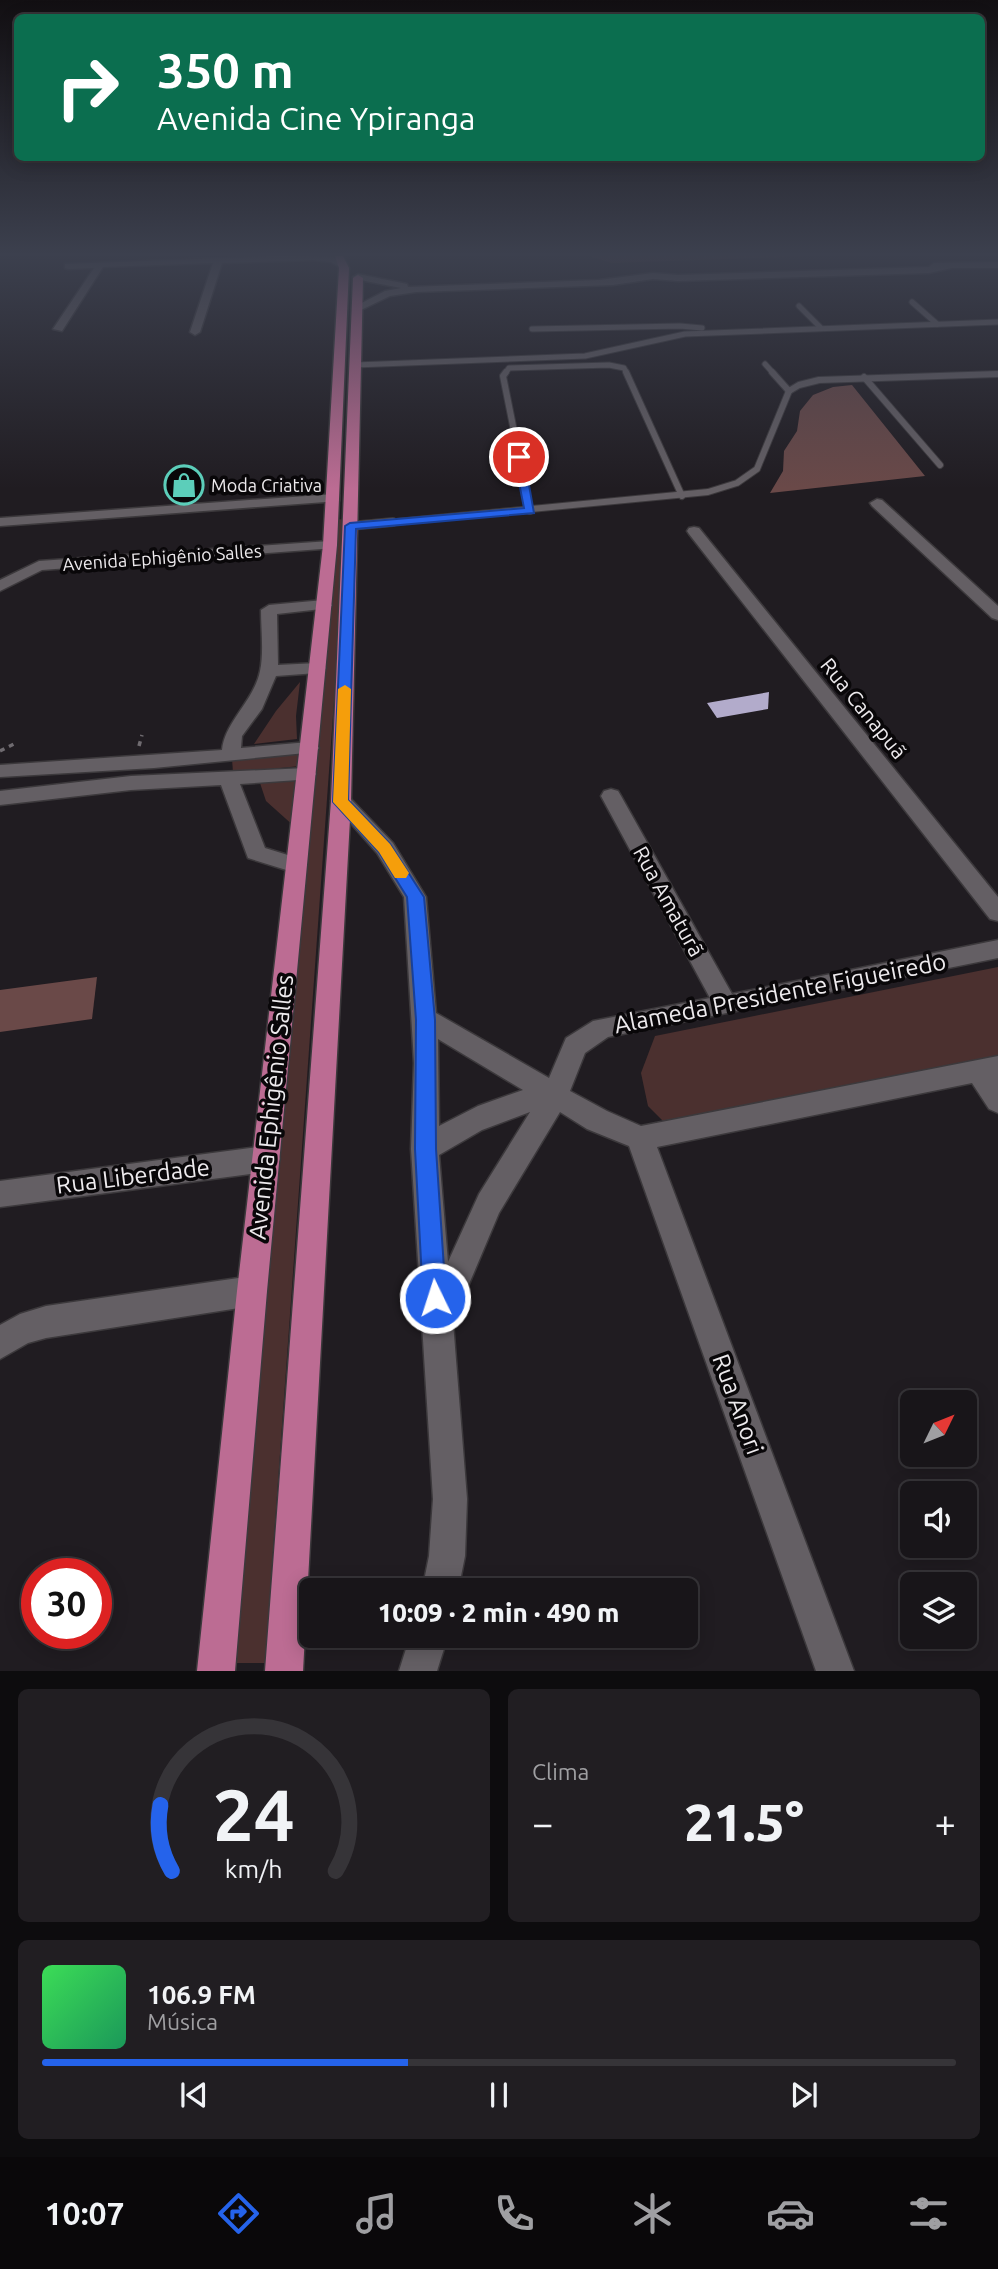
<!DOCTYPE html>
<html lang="pt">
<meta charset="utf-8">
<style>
:root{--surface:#181519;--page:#211e22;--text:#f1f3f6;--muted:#9f9fa2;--line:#363438;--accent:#2563eb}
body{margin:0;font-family:Ubuntu,sans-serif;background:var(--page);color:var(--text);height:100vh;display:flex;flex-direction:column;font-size:26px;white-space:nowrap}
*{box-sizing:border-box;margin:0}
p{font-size:23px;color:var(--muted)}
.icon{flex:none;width:38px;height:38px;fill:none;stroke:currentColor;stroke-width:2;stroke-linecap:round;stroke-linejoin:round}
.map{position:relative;height:1671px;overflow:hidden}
.details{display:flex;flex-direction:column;gap:18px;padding:18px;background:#0d0c0e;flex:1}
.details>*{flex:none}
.guide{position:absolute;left:14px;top:14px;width:971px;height:147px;border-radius:10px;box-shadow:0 4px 18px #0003,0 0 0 2px var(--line);background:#0b6e4f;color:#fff;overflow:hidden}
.needle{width:46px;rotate:47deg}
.buttons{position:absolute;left:900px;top:1390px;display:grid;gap:14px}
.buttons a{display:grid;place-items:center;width:77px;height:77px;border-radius:10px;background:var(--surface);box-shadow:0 4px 18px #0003,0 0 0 2px var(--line);font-size:35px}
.speed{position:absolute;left:21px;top:1558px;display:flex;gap:14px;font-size:35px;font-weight:700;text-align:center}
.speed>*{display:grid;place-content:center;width:91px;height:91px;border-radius:50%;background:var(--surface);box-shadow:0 4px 18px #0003,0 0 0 2px var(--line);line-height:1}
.speed .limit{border:10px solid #d22;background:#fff;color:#111}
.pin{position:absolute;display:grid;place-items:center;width:60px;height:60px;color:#fff;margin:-30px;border:4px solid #fff;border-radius:50%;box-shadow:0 2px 7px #0007}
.me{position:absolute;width:77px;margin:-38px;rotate:356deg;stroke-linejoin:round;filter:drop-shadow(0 0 5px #0008)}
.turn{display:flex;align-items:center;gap:24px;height:147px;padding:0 28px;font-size:32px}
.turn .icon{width:91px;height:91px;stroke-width:2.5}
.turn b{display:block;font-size:49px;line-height:60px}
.big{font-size:52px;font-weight:800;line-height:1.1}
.details .tile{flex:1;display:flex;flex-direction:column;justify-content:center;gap:10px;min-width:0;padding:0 24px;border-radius:10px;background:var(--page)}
.details .dial{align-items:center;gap:0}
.dial svg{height:182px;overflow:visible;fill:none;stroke:var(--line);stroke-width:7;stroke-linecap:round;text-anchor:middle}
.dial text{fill:var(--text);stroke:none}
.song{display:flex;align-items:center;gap:21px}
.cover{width:84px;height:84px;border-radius:10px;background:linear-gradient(135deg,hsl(130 70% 55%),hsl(150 70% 35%))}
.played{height:7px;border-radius:4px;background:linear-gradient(90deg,var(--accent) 40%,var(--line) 40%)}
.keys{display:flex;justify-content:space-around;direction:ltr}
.heat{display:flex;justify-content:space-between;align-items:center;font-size:38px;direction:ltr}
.details .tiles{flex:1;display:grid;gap:18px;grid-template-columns:1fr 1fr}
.tile:last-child{grid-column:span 2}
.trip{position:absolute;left:299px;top:1578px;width:399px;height:70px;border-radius:10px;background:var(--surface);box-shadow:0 4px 18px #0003,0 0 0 2px var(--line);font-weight:800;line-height:70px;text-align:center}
.tabs{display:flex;height:112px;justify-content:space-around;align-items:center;background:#0a080a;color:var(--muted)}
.tabs .icon{width:49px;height:49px}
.tabs .current{color:var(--accent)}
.tabs b{font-size:32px;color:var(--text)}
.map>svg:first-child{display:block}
</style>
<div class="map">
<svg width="998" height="1671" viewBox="0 0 998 1671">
<rect width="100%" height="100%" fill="#201c21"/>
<g fill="#4b302f">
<path d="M589,256h223l-200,7z"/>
<path d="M336,519l11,1 -82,1143h-32z"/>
<path d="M300,682l-4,34 1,23 -43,5 22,-33z"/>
<path d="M298,752l2,14 -67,7 -1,-15z"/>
<path d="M258,777l42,1 -5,49 -29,-26z"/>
<path d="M998,967v89l-329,71 -21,-21 -7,-33 14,-37z"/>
</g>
<g fill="#6a4948">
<path d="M852,385l73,91 -155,17 13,-22 1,-20 13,-20 3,-20 13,-16 20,-8z"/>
<path d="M97,977l-5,42 -92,13v-42z"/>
</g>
<path fill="#b2abcb" d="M769,692l-1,17 -51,9 -10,-15z"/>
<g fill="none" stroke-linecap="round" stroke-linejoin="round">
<g stroke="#3c393c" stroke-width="7">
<g id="lane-far2">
<path d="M912,302l25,22"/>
<path d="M799,306l22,22"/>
<path d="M532,329l148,-3 22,2"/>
<path d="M765,364l9,10"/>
<path d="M355,365l230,-9 100,-22 313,-12"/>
<path d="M505,374l4,-6 100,-3 15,3 3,6"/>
</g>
</g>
<g stroke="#3c393c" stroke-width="8">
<g id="lane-far1">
<path d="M506,372l-3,4 27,135"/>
<path d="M626,372l56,124"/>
<path d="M772,372l17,19"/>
<path d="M864,377l76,88"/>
<path d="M375,524l333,-32 29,-9 20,-14 32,-78 10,-6 20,-5 179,-6"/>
</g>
</g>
<g stroke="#3c393c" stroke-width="10">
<path id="lane" d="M350,526l43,-4"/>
</g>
<g stroke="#3c393c" stroke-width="3">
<g id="street">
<path d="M279,256l54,1 15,9 -5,3 -12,-7 -18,-2 -91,3 -22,69 -5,3 -5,-3 23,-69 -110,4 -41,64 -9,-2 41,-61 -26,1 -3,-1v-4z"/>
<path d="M998,262v6h-46l-23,5 -251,8 -25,-2 -40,6 -197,7 -26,4 -29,14 -9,-2 33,-17 16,-3 -46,-9 -2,-2 5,-3 49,10 1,3 191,-7 54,-7 25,2 251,-8 5,-4z"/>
<path d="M334,494l5,1v6l-339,25v-8z"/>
<path d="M877,499l5,1 116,106v14l-6,-2 -120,-112 -2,-3z"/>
<path d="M694,527l5,1 299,369v24l-8,-2 -301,-385 -2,-3 2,-3z"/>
<path d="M330,541l7,4 -2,3 -293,22 -42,21v-11l39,-19z"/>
<path d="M324,600l8,5 -2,3 -53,6 1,51 39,-2 9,5 -9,5 -41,3 -14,33 -20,27 -1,12 68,-6 7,2 3,4 -3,4 -162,16 -154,9v-12l222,-15c3,-29 32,-49 38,-79 4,-18 1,-42 1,-61l8,-5z"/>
<path d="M306,768l7,1 3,5 -3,5 -73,5 25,64 39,12 3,5 -3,5 -8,3 -48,-15 -27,-73 -90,5 -131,15v-14l131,-15z"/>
<path d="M611,789l7,2 3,5 111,198 266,-54v18l-390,79 -23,16 -15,38 37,20 34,15 357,-70v57l-9,-4 -17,-26 -315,64 197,524h-38l-187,-525 -42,-17 -27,-17 -61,101 -46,109 14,177 -2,57 -7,35h-36l7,-35 4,-57 -22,-350 3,-86 -10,-166 -27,-44 -46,-52 3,-5h14l45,47 33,54 10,116 113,65 17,-40 27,-17 117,-23 -109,-202 3,-5zM438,1039l85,51 -45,16 -39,20zM530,1112l-51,82 -31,68 -9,-107 43,-25z"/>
<path d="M266,1146l10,4 4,9 -4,9 -10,4 -266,35v-26z"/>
<path d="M252,1276l11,4 4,11 -4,11 -11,4 -206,32 -18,5 -28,16v-34l20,-11 26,-8z"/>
<path d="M410,1636h38l-11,35h-38z"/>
</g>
</g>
<g stroke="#3c393c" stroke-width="3">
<g id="primary">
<path d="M335,256h8l6,12 -12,277 -70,746 -32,380h-38l40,-380 86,-746 16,-277z"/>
<path d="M358,275l5,3 -12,523 -48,870h-38l66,-870 22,-523z"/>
</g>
</g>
<g stroke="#6f6b70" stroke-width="3.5" stroke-dasharray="5 5" stroke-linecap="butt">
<path d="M139,746l3,-11"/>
<path d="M0,751l16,-8"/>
</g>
<use href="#lane-far2" stroke="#645f64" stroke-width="5"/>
<use href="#lane-far1" stroke="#645f64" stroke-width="6"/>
<use href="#lane" stroke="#645f64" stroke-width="8"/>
<use href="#street" fill="#645f64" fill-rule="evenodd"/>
<use href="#primary" fill="#bc6c93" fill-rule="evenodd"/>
</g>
<linearGradient id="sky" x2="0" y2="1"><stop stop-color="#120f12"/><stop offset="0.52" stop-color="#3c404e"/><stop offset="1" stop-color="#3c404e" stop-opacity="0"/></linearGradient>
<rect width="998" height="489" fill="url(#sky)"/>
<path fill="#2563eb" stroke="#184099" stroke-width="2" d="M519,454l5,3 10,56 -178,16 -8,271 42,44 34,53 11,123 1,129 10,149 -3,9 -8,3 -9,-3 -3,-9 -8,-149 1,-129 -9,-123 -28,-45 -46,-50 12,-276 5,-3 174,-15 -10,-51z"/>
<path fill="#f59e0b" d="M345,685l6,4 -3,111 42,44 19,29 -3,5h-11l-16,-26 -46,-50 5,-113z"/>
<defs>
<g id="shop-ring" transform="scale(2.0125)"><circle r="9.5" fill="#090709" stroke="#5cceba" stroke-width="1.5"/><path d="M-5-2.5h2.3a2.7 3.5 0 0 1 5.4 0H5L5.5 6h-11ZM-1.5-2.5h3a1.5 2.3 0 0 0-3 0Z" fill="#5cceba"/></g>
</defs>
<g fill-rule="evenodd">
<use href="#shop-ring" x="184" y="485"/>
</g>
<g text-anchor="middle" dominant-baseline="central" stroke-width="7" stroke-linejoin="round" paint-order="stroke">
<g font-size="18" fill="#edeaed" stroke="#090709" text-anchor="start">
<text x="211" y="485">Moda Criativa</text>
</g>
<g font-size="18" fill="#edeaed" stroke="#090709">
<text transform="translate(162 557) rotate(-4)">Avenida Ephigênio Salles</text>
</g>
<g font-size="21" fill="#edeaed" stroke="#090709">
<text transform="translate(864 708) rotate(51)">Rua Canapuã</text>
<text transform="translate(669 901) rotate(61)">Rua Amaturã</text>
</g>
<g font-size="24" fill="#edeaed" stroke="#090709">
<text transform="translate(780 993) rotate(-11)">Alameda Presidente Figueiredo</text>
<text transform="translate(271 1107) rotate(-84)">Avenida Ephigênio Salles</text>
<text transform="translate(133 1176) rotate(-7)">Rua Liberdade</text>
<text transform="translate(738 1404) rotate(70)">Rua Anori</text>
</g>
</g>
</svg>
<div class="buttons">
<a><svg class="needle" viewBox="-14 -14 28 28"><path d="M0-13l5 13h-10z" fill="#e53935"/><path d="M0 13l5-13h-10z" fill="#9f9fa2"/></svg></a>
<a><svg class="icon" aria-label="sound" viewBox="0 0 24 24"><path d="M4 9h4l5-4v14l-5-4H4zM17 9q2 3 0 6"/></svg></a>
<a><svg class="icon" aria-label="layers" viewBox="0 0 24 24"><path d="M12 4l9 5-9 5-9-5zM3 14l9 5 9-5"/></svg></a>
</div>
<div class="speed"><div class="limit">30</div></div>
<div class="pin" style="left:519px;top:457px;background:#d93025"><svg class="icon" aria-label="arrive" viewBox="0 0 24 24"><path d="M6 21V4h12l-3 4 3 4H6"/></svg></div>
<svg class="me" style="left:435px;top:1298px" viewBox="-20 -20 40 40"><circle r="17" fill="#2563eb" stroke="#fff" stroke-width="3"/><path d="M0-11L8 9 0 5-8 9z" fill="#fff"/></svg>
<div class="trip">10:09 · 2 min · 490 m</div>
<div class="guide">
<div class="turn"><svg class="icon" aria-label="right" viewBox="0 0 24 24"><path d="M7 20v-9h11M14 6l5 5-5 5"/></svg><div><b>350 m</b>Avenida Cine Ypiranga</div></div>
</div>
</div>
<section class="details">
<div class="tiles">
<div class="tile dial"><svg viewBox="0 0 100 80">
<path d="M14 69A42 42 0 1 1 86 69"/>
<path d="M14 69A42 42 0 0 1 9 40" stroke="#2563eb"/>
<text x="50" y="56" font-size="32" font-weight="700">24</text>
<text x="50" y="72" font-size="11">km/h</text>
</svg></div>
<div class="tile"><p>Clima</p>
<div class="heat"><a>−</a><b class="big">21.5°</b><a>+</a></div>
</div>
<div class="tile">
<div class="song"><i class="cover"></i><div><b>106.9 FM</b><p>Música</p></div></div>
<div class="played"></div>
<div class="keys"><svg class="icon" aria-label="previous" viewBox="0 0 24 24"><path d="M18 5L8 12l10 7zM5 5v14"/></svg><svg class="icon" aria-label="pause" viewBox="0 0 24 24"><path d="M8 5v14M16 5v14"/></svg><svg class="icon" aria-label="next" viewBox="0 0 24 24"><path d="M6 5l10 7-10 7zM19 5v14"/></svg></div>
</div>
</div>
</section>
<nav class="tabs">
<b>10:07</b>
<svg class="icon current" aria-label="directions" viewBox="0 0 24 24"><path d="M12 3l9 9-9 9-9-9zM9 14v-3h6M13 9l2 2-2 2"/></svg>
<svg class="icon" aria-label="music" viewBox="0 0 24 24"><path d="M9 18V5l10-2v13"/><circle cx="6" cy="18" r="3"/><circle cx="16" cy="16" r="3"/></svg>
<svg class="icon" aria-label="phone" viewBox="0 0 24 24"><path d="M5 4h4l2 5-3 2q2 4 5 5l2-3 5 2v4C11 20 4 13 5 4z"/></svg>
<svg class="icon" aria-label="climate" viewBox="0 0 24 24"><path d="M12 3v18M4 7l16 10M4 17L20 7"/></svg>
<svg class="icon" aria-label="car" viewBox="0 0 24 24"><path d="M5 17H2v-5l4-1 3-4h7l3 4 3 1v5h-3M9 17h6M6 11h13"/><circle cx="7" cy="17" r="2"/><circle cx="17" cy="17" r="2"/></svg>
<svg class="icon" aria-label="filters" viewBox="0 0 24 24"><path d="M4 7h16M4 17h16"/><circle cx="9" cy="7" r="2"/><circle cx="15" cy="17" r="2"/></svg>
</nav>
